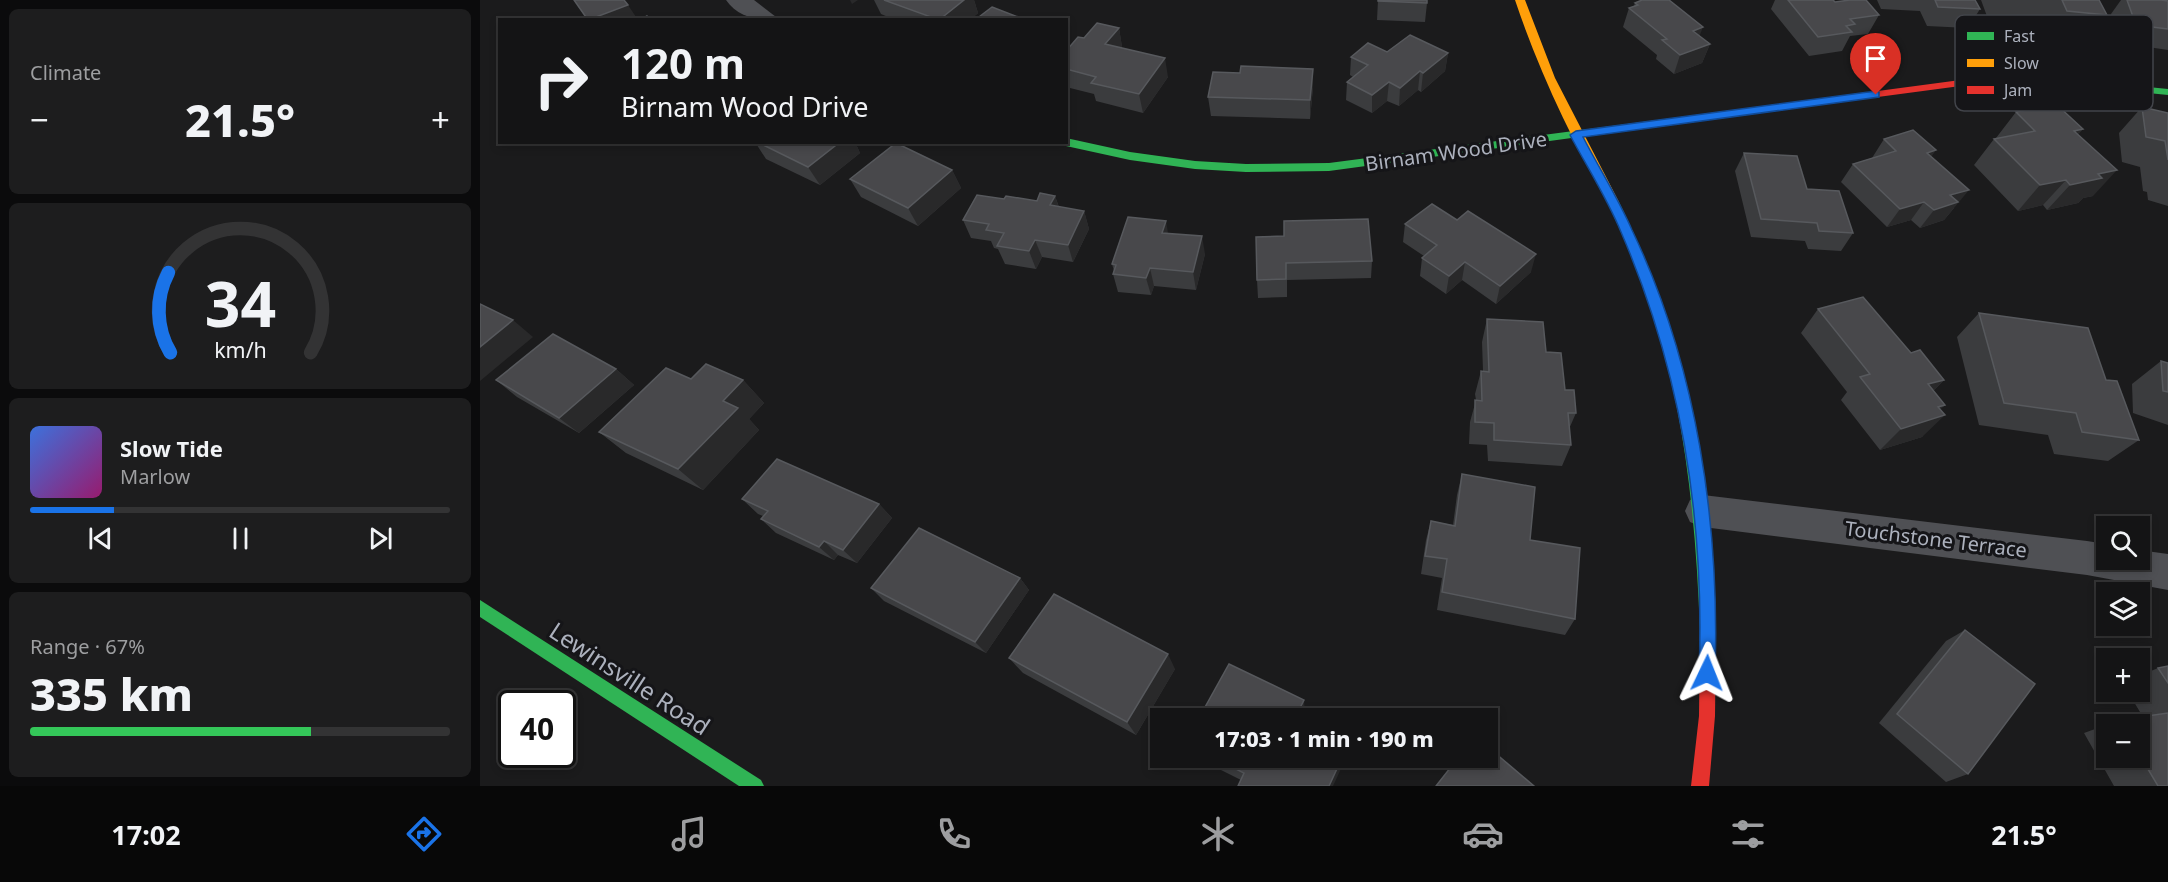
<!DOCTYPE html>
<meta charset="utf-8">
<style>
body{margin:0;font-family:"Noto Sans",sans-serif;background:#1d1d1e;color:#f1f3f6;height:100vh;display:flex;flex-direction:column;font-size:22px;white-space:nowrap}
*{box-sizing:border-box;margin:0}
p{font-size:20px;color:#9d9ea0}
.icon{flex:none;width:33px;height:33px;fill:none;stroke:currentColor;stroke-width:2;stroke-linecap:round;stroke-linejoin:round}
.map{position:relative;flex:1;overflow:hidden}
.sheet{display:flex;flex-direction:column;gap:9px;padding:9px;background:#0b0b0c;width:480px}
.sheet>*{flex:none}
.top-card{position:absolute;left:18px;top:18px;width:570px;height:126px;border-radius:0px;box-shadow:0 3px 9px #0003,0 0 0 2px #333334;background:#141415;color:#f1f3f6;overflow:hidden}
.buttons{position:absolute;left:1616px;top:516px;display:grid;gap:12px}
.buttons a{display:grid;place-items:center;width:54px;height:54px;border-radius:0px;background:#141415;box-shadow:0 3px 9px #0003,0 0 0 2px #333334;font-size:30px}
.speed{position:absolute;left:18px;top:690px;display:flex;gap:12px;font-size:30px;font-weight:700;text-align:center}
.speed>*{display:grid;place-content:center;width:78px;height:78px;border-radius:50%;background:#141415;box-shadow:0 3px 9px #0003,0 0 0 2px #333334;line-height:1}
.speed .limit{border:3px solid #111;border-radius:9px;background:#fff;color:#111}
.pin{position:absolute;display:grid;place-items:center;width:51px;height:51px;color:#fff;margin:-62px -26px;border-radius:50% 50% 50% 0;rotate:-45deg;box-shadow:0 0 6px #0007}
.pin .icon{rotate:45deg}
.me{position:absolute;width:66px;margin:-33px;rotate:2deg;stroke-linejoin:round;filter:drop-shadow(0 0 4px #0008)}
.turn{display:flex;align-items:center;gap:21px;height:126px;padding:0 24px;font-size:27px}
.turn .icon{width:78px;height:78px;stroke-width:2.5}
.turn b{display:block;font-size:42px;line-height:51px}
.big{font-size:45px;font-weight:800;line-height:1.1}
.sheet .tile{flex:1;display:flex;flex-direction:column;justify-content:center;gap:9px;min-width:0;padding:0 21px;border-radius:9px;background:#1d1d1e}
.sheet .dial{align-items:center;gap:0}
.dial svg{height:156px;overflow:visible;fill:none;stroke:#333334;stroke-width:7;stroke-linecap:round;text-anchor:middle}
.dial text{fill:#f1f3f6;stroke:none}
.song{display:flex;align-items:center;gap:18px}
.cover{width:72px;height:72px;border-radius:9px;background:linear-gradient(135deg,hsl(220 70% 55%),hsl(320 70% 35%))}
.played{height:6px;border-radius:3px;background:linear-gradient(90deg,#1a73e8 20%,#333334 20%)}
.keys{display:flex;justify-content:space-around;direction:ltr}
.heat{display:flex;justify-content:space-between;align-items:center;font-size:33px;direction:ltr}
.charge{height:9px;border-radius:4px;background:linear-gradient(90deg,#34c759 67%,#333334 0)}
.trip{position:absolute;left:670px;top:708px;width:348px;height:60px;border-radius:0px;background:#141415;box-shadow:0 3px 9px #0003,0 0 0 2px #333334;font-weight:800;line-height:60px;text-align:center}
.menu{display:flex;height:96px;justify-content:space-around;align-items:center;background:#080808;color:#9d9ea0}
.menu .icon{width:42px;height:42px}
.menu .active{color:#1a73e8}
.menu b{font-size:27px;color:#f1f3f6}
main{display:flex;flex:1;min-height:0}
.map>svg:first-child{display:block}
</style>
<main>
<section class="sheet">
<div class="tile"><p>Climate</p>
<div class="heat"><a>−</a><b class="big">21.5°</b><a>+</a></div>
</div>
<div class="tile dial"><svg viewBox="0 0 100 80">
<path d="M14 69A42 42 0 1 1 86 69"/>
<path d="M14 69A42 42 0 0 1 13 28" stroke="#1a73e8"/>
<text x="50" y="56" font-size="32" font-weight="700">34</text>
<text x="50" y="72" font-size="11">km/h</text>
</svg></div>
<div class="tile">
<div class="song"><i class="cover"></i><div><b>Slow Tide</b><p>Marlow</p></div></div>
<div class="played"></div>
<div class="keys"><svg class="icon" aria-label="previous" viewBox="0 0 24 24"><path d="M18 5L8 12l10 7zM5 5v14"/></svg><svg class="icon" aria-label="pause" viewBox="0 0 24 24"><path d="M8 5v14M16 5v14"/></svg><svg class="icon" aria-label="next" viewBox="0 0 24 24"><path d="M6 5l10 7-10 7zM19 5v14"/></svg></div>
</div>
<div class="tile"><p>Range · 67%</p><b class="big">335 km</b><div class="charge"></div></div>
</section>
<div class="map">
<svg width="1688" height="786" viewBox="0 0 1688 786">
<rect width="100%" height="100%" fill="#1b1b1c"/>
<g fill="none" stroke-linecap="round" stroke-linejoin="round">
<!-- street -->
<g fill="#4f5054" fill-rule="evenodd">
<path d="M246,0H274L300,20C279,20 259,19 246,0Z"/>
<path d="M1223,495L1607,541L1626,544V560H1659V550L1688,554V590L1607,575L1223,527L1210,522L1205,511L1210,500Z"/>
</g>
<!-- fast -->
<g fill="#30b455" fill-rule="evenodd">
<path d="M1529,79H1588L1688,89V95L1588,85L1525,84V80Z"/>
<path d="M1300,104L1304,105V109L849,171L766,172L715,169L650,160L586,146L581,142H586V138L650,152L715,161L766,164L849,163Z"/>
<path d="M1133,198L1139,202C1155,235 1170,268 1182,303C1218,409 1230,521 1236,632L1234,637L1228,640L1222,637L1220,632C1216,521 1205,409 1170,303C1158,268 1143,235 1127,202Z"/>
<path d="M0,600L281,780L284,786H259L0,617Z"/>
</g>
<!-- slow -->
<path fill="#ff9f0a" fill-rule="evenodd" d="M1035,0H1045L1075,78L1139,202L1137,205H1129C1092,140 1059,72 1035,0Z"/>
<!-- jam -->
<g fill="#e5322d" fill-rule="evenodd">
<path d="M1488,79H1529L1534,82L1529,85H1488L1300,110L1295,107L1300,104Z"/>
<path d="M1228,624L1234,627L1236,632L1235,716L1229,786H1211L1219,716L1220,632L1222,627Z"/>
</g>
</g>
<!-- wall -->
<g fill="#3b3c3e">
<path d="M394,0H494L498,13L490,20H415L401,14Z"/>
<path d="M898,0L947,3L945,22L897,20Z"/>
<path d="M1295,0H1353L1355,2L1399,15L1388,34L1370,36L1362,51L1329,56L1291,9Z"/>
<path d="M1397,0H1495L1500,9L1488,28L1447,26L1440,11L1401,9Z"/>
<path d="M1501,0H1619L1627,15L1606,41L1567,37L1559,20L1539,17L1537,21L1508,19Z"/>
<path d="M1641,0H1688V50L1641,43L1631,14Z"/>
<path d="M1155,3L1219,36L1230,44L1222,63L1194,74L1176,59L1177,55L1143,27L1149,8L1154,6Z"/>
<path d="M639,28L642,47L641,48L688,77L663,113L616,101L614,94L586,87V51L604,38Z"/>
<path d="M907,52L968,53L965,71L941,92L938,90L919,106L907,101L892,113L866,100L867,82L873,77L870,75L871,57Z"/>
<path d="M833,69V87L830,119L731,116L728,97L760,73Z"/>
<path d="M1662,107L1688,113V206L1668,200L1667,192L1663,191L1660,167L1642,162L1639,133Z"/>
<path d="M1536,112L1603,129L1598,134L1613,196L1603,198L1598,203L1567,210L1563,205L1538,211L1494,165L1514,139H1517L1516,138Z"/>
<path d="M1404,139L1451,156L1474,208L1464,220L1440,228L1431,220L1407,227L1361,182L1373,164L1392,158Z"/>
<path d="M275,142H375L380,153L340,185L286,159Z"/>
<path d="M1264,153L1327,189L1373,233L1361,251L1328,249L1325,241L1271,237L1255,171Z"/>
<path d="M472,170L481,188L438,226L381,197L370,179Z"/>
<path d="M575,196L579,207L604,211L609,229L593,262L562,257L556,269L525,264L518,249L514,248L511,241L491,238L483,220L524,199L557,201Z"/>
<path d="M925,224L1051,272L1016,304L982,280L966,294L940,276L942,258L944,256L923,242Z"/>
<path d="M688,233L725,254L716,290L674,286L671,295L638,292L633,274L634,271L632,264Z"/>
<path d="M776,237L892,261L891,278L807,280V297L778,298L777,280Z"/>
<path d="M1338,309L1431,353L1464,380L1453,391L1465,405L1460,409L1442,437L1400,450L1361,400L1367,392L1321,333Z"/>
<path d="M1499,313L1626,380L1659,440L1628,461L1574,454L1568,435L1499,425L1477,337Z"/>
<path d="M1007,319L1066,352L1085,390L1096,413L1089,429L1091,445L1082,466L1008,461L1007,445L989,444L990,422L996,400L995,394L1001,371H1003L1002,342Z"/>
<path d="M1681,361L1688,363V425L1653,413L1652,384Z"/>
<path d="M136,369L154,385L99,433L37,397L16,380Z"/>
<path d="M211,379L263,380L284,403L269,419L279,430L223,490L146,453L119,432Z"/>
<path d="M982,474L1050,540L1095,619L1085,635L957,610L962,578L941,574L946,540L951,521L973,525L977,495Z"/>
<path d="M262,499L399,504L412,518L377,563L358,555L354,560L296,533L281,519L283,516L278,514Z"/>
<path d="M540,578L549,590L506,653L404,601L391,588Z"/>
<path d="M1485,630L1488,774L1466,782L1399,723L1466,641Z"/>
<path d="M529,658L695,669L656,735L543,673Z"/>
<path d="M1688,666V786H1634L1604,733L1626,725V758H1659V724H1627L1639,720L1663,717L1648,692H1659V676L1678,668Z"/>
<path d="M717,758H866L761,780Z"/>
</g>
<!-- shaded-wall -->
<g fill="#29292a">
<path d="M370,0H378L372,4Z"/>
<path d="M484,0H494L498,13L490,20H459Z"/>
<path d="M148,5L158,20H109Z"/>
<path d="M1223,27L1216,45L1213,31Z"/>
<path d="M639,28L642,47L630,63L625,44Z"/>
<path d="M1230,44L1222,63L1194,74L1200,55Z"/>
<path d="M968,53L965,71L941,92L943,73Z"/>
<path d="M685,58L688,77L663,113L659,94Z"/>
<path d="M833,69V87L830,119V100Z"/>
<path d="M940,71L938,90L919,106L920,88Z"/>
<path d="M909,82L907,101L892,113V95Z"/>
<path d="M1603,129L1581,155L1594,131Z"/>
<path d="M360,142H375L380,153L340,185L328,167Z"/>
<path d="M1456,150L1443,169L1447,153Z"/>
<path d="M472,170L481,188L438,226L428,208Z"/>
<path d="M1637,170L1613,196L1603,198L1598,203L1567,210L1590,185L1618,174Z"/>
<path d="M1586,180L1563,205L1538,211L1560,185Z"/>
<path d="M1489,190L1464,220L1440,228L1454,210L1470,195Z"/>
<path d="M575,196L581,214L570,205Z"/>
<path d="M1444,202L1431,220L1407,227L1420,209Z"/>
<path d="M604,211L609,229L593,262L588,245Z"/>
<path d="M686,221L689,239L682,233Z"/>
<path d="M722,236L725,254L716,290L713,272Z"/>
<path d="M555,240L562,257L556,269L549,251Z"/>
<path d="M1056,254L1051,272L1016,304L1020,286Z"/>
<path d="M985,262L982,280L966,294L969,276Z"/>
<path d="M670,268L674,286L671,295L666,278Z"/>
<path d="M33,320L53,337L0,381V347Z"/>
<path d="M136,369L154,385L99,433L79,418Z"/>
<path d="M263,380L284,403L269,419L279,430L223,490L198,469L243,401Z"/>
<path d="M1464,380L1442,402L1448,384Z"/>
<path d="M1465,405L1449,420L1465,415L1442,437L1400,450L1421,429L1458,407Z"/>
<path d="M399,504L412,518L377,563L363,550Z"/>
<path d="M344,541L358,555L354,560L339,547Z"/>
<path d="M540,578L549,590L506,653L495,642Z"/>
<path d="M688,654L695,669L656,735L647,722Z"/>
<path d="M824,700L825,714L822,718L817,714Z"/>
<path d="M862,758H866L853,786H849Z"/>
</g>
<!-- building -->
<g fill="#48484b" stroke="#57595d" stroke-width="1.5">
<path d="M94,0H144L148,5L108,20Z"/>
<path d="M404,0H484L459,20Z"/>
<path d="M898,0H947V3L898,1Z"/>
<path d="M1162,0H1189L1223,27L1213,31L1230,44L1200,55L1182,40L1187,39L1149,8L1158,5L1155,3Z"/>
<path d="M1308,0H1353L1355,2L1370,0H1386L1399,15L1370,19L1375,24L1366,26L1372,32L1338,37Z"/>
<path d="M1455,0H1495L1500,9L1458,7Z"/>
<path d="M1582,0H1619L1627,15L1587,11Z"/>
<path d="M1647,0H1681L1688,1V29L1656,25Z"/>
<path d="M512,7L546,20H495Z"/>
<path d="M167,16L172,20H160Z"/>
<path d="M617,23L639,28L625,44L685,58L659,94L611,83L616,77L586,69V51L598,37L604,38Z"/>
<path d="M930,35L968,53L943,73L940,71L920,88L909,82L892,95L867,82L888,65L871,57L888,43L907,52Z"/>
<path d="M761,66L833,69L830,100L728,97L733,72L760,73Z"/>
<path d="M1576,104L1603,129L1594,131L1637,170L1618,174L1622,178L1590,185L1586,180L1560,185L1514,139L1555,131L1536,112Z"/>
<path d="M1662,107L1688,113V160L1685,141L1666,137Z"/>
<path d="M1433,130L1456,150L1447,153L1489,190L1470,195L1478,202L1454,210L1444,202L1420,209L1373,164L1416,151L1404,139Z"/>
<path d="M277,142H360L328,167Z"/>
<path d="M416,143L472,170L428,208L370,179Z"/>
<path d="M1264,153L1317,156L1327,189L1359,191L1373,233L1339,231L1337,223L1281,219Z"/>
<path d="M560,193L575,196L570,205L604,211L588,245L555,240L549,251L517,246L524,233L506,230L509,224L483,220L497,195L524,199L526,196L557,201Z"/>
<path d="M952,204L977,220L988,211L1056,254L1020,286L985,262L969,276L942,258L957,245L925,224Z"/>
<path d="M648,217L686,221L682,233L722,236L713,272L670,268L666,278L633,274L636,265L632,264Z"/>
<path d="M888,219L892,261L806,263V279L777,280L776,237L804,236V221Z"/>
<path d="M1383,297L1431,353L1440,350L1464,380L1448,384L1465,405L1458,407L1465,415L1421,429L1380,377L1390,374L1338,309Z"/>
<path d="M0,304L33,320L0,347Z"/>
<path d="M1499,313L1608,328L1626,380L1637,381L1659,440L1602,432L1596,413L1524,403Z"/>
<path d="M1007,319L1063,322L1066,352L1081,353L1085,390H1094L1096,413H1088L1091,445L1014,440V423L995,422V400L1002,401L1001,371L1009,372Z"/>
<path d="M73,334L136,369L79,418L16,380Z"/>
<path d="M1681,361L1688,363V392L1683,391Z"/>
<path d="M226,364L263,380L243,401L258,408L198,469L119,432L186,368L211,379Z"/>
<path d="M297,459L399,504L363,550L344,541L339,547L281,519L288,511L262,499Z"/>
<path d="M982,474L1055,487L1050,540L1100,548L1095,619L962,592L967,559L945,556L951,521L975,526Z"/>
<path d="M439,528L540,578L495,642L391,588Z"/>
<path d="M574,594L688,654L647,722L529,658Z"/>
<path d="M1485,630L1555,684L1488,774L1417,714Z"/>
<path d="M749,664L824,700L817,714L826,718H719Z"/>
<path d="M1688,666V683L1678,668Z"/>
<path d="M1688,713V786H1678L1659,754V724H1641L1639,720Z"/>
<path d="M1008,747L1054,786H956L978,758H1008Z"/>
<path d="M734,758H862L849,786H758L764,773Z"/>
</g>
<!-- route -->
<path fill="#1a73e8" stroke="#114b97" stroke-width="1.5" d="M1396,91L1399,92V97L1103,137C1119,168 1138,198 1152,230C1217,366 1240,523 1235,673L1233,679L1227,681L1221,679L1219,673C1225,521 1201,371 1141,232C1127,198 1107,167 1090,135L1096,131Z"/>
<g text-anchor="middle" dominant-baseline="central" stroke-width="6" stroke-linejoin="round" paint-order="stroke">
<!-- street labels -->
<g font-size="20" fill="#acb1bd" stroke="#151518">
<text transform="translate(976 151) rotate(-8)">Birnam Wood Drive</text>
<text transform="translate(1456 539) rotate(7)">Touchstone Terrace</text>
</g>
<!-- near-street labels -->
<g font-size="24" fill="#acb1bd" stroke="#151518">
<text transform="translate(150 678) rotate(33)">Lewinsville Road</text>
</g>
</g>
<!-- legend -->
<rect x="1475" y="15" width="198" height="96" rx="9" fill="#151518" stroke="#42444a" stroke-width="1.5"/>
<rect x="1487" y="32" width="27" height="8" fill="#30b455"/>
<rect x="1487" y="59" width="27" height="8" fill="#ff9f0a"/>
<rect x="1487" y="86" width="27" height="8" fill="#e5322d"/>
<g font-size="16" fill="#acb1bd">
<text x="1524" y="42">Fast</text>
<text x="1524" y="69">Slow</text>
<text x="1524" y="96">Jam</text>
</g>
</svg>
<div class="buttons">
<a><svg class="icon" aria-label="search" viewBox="0 0 24 24"><circle cx="10" cy="10" r="6"/><path d="M15 15l6 6"/></svg></a>
<a><svg class="icon" aria-label="layers" viewBox="0 0 24 24"><path d="M12 4l9 5-9 5-9-5zM3 14l9 5 9-5"/></svg></a>
<a>+</a>
<a>−</a>
</div>
<div class="speed"><div class="limit">40</div></div>
<div class="pin" style="left:1396px;top:95px;background:#d93025"><svg class="icon" aria-label="arrive" viewBox="0 0 24 24"><path d="M6 21V4h12l-3 4 3 4H6"/></svg></div>
<svg class="me" style="left:1227px;top:673px" viewBox="-20 -20 40 40"><path d="M0-17L14 15 0 8-14 15z" fill="#1a73e8" stroke="#fff" stroke-width="4"/></svg>
<div class="trip">17:03 · 1 min · 190 m</div>
<div class="top-card">
<div class="turn"><svg class="icon" aria-label="right" viewBox="0 0 24 24"><path d="M7 20v-9h11M14 6l5 5-5 5"/></svg><div><b>120 m</b>Birnam Wood Drive</div></div>
</div>
</div>
</main>
<nav class="menu">
<b>17:02</b>
<svg class="icon active" aria-label="directions" viewBox="0 0 24 24"><path d="M12 3l9 9-9 9-9-9zM9 14v-3h6M13 9l2 2-2 2"/></svg>
<svg class="icon" aria-label="music" viewBox="0 0 24 24"><path d="M9 18V5l10-2v13"/><circle cx="6" cy="18" r="3"/><circle cx="16" cy="16" r="3"/></svg>
<svg class="icon" aria-label="phone" viewBox="0 0 24 24"><path d="M5 4h4l2 5-3 2q2 4 5 5l2-3 5 2v4C11 20 4 13 5 4z"/></svg>
<svg class="icon" aria-label="climate" viewBox="0 0 24 24"><path d="M12 3v18M4 7l16 10M4 17L20 7"/></svg>
<svg class="icon" aria-label="car" viewBox="0 0 24 24"><path d="M5 17H2v-5l4-1 3-4h7l3 4 3 1v5h-3M9 17h6M6 11h13"/><circle cx="7" cy="17" r="2"/><circle cx="17" cy="17" r="2"/></svg>
<svg class="icon" aria-label="filters" viewBox="0 0 24 24"><path d="M4 7h16M4 17h16"/><circle cx="9" cy="7" r="2"/><circle cx="15" cy="17" r="2"/></svg>
<b>21.5°</b>
</nav>
